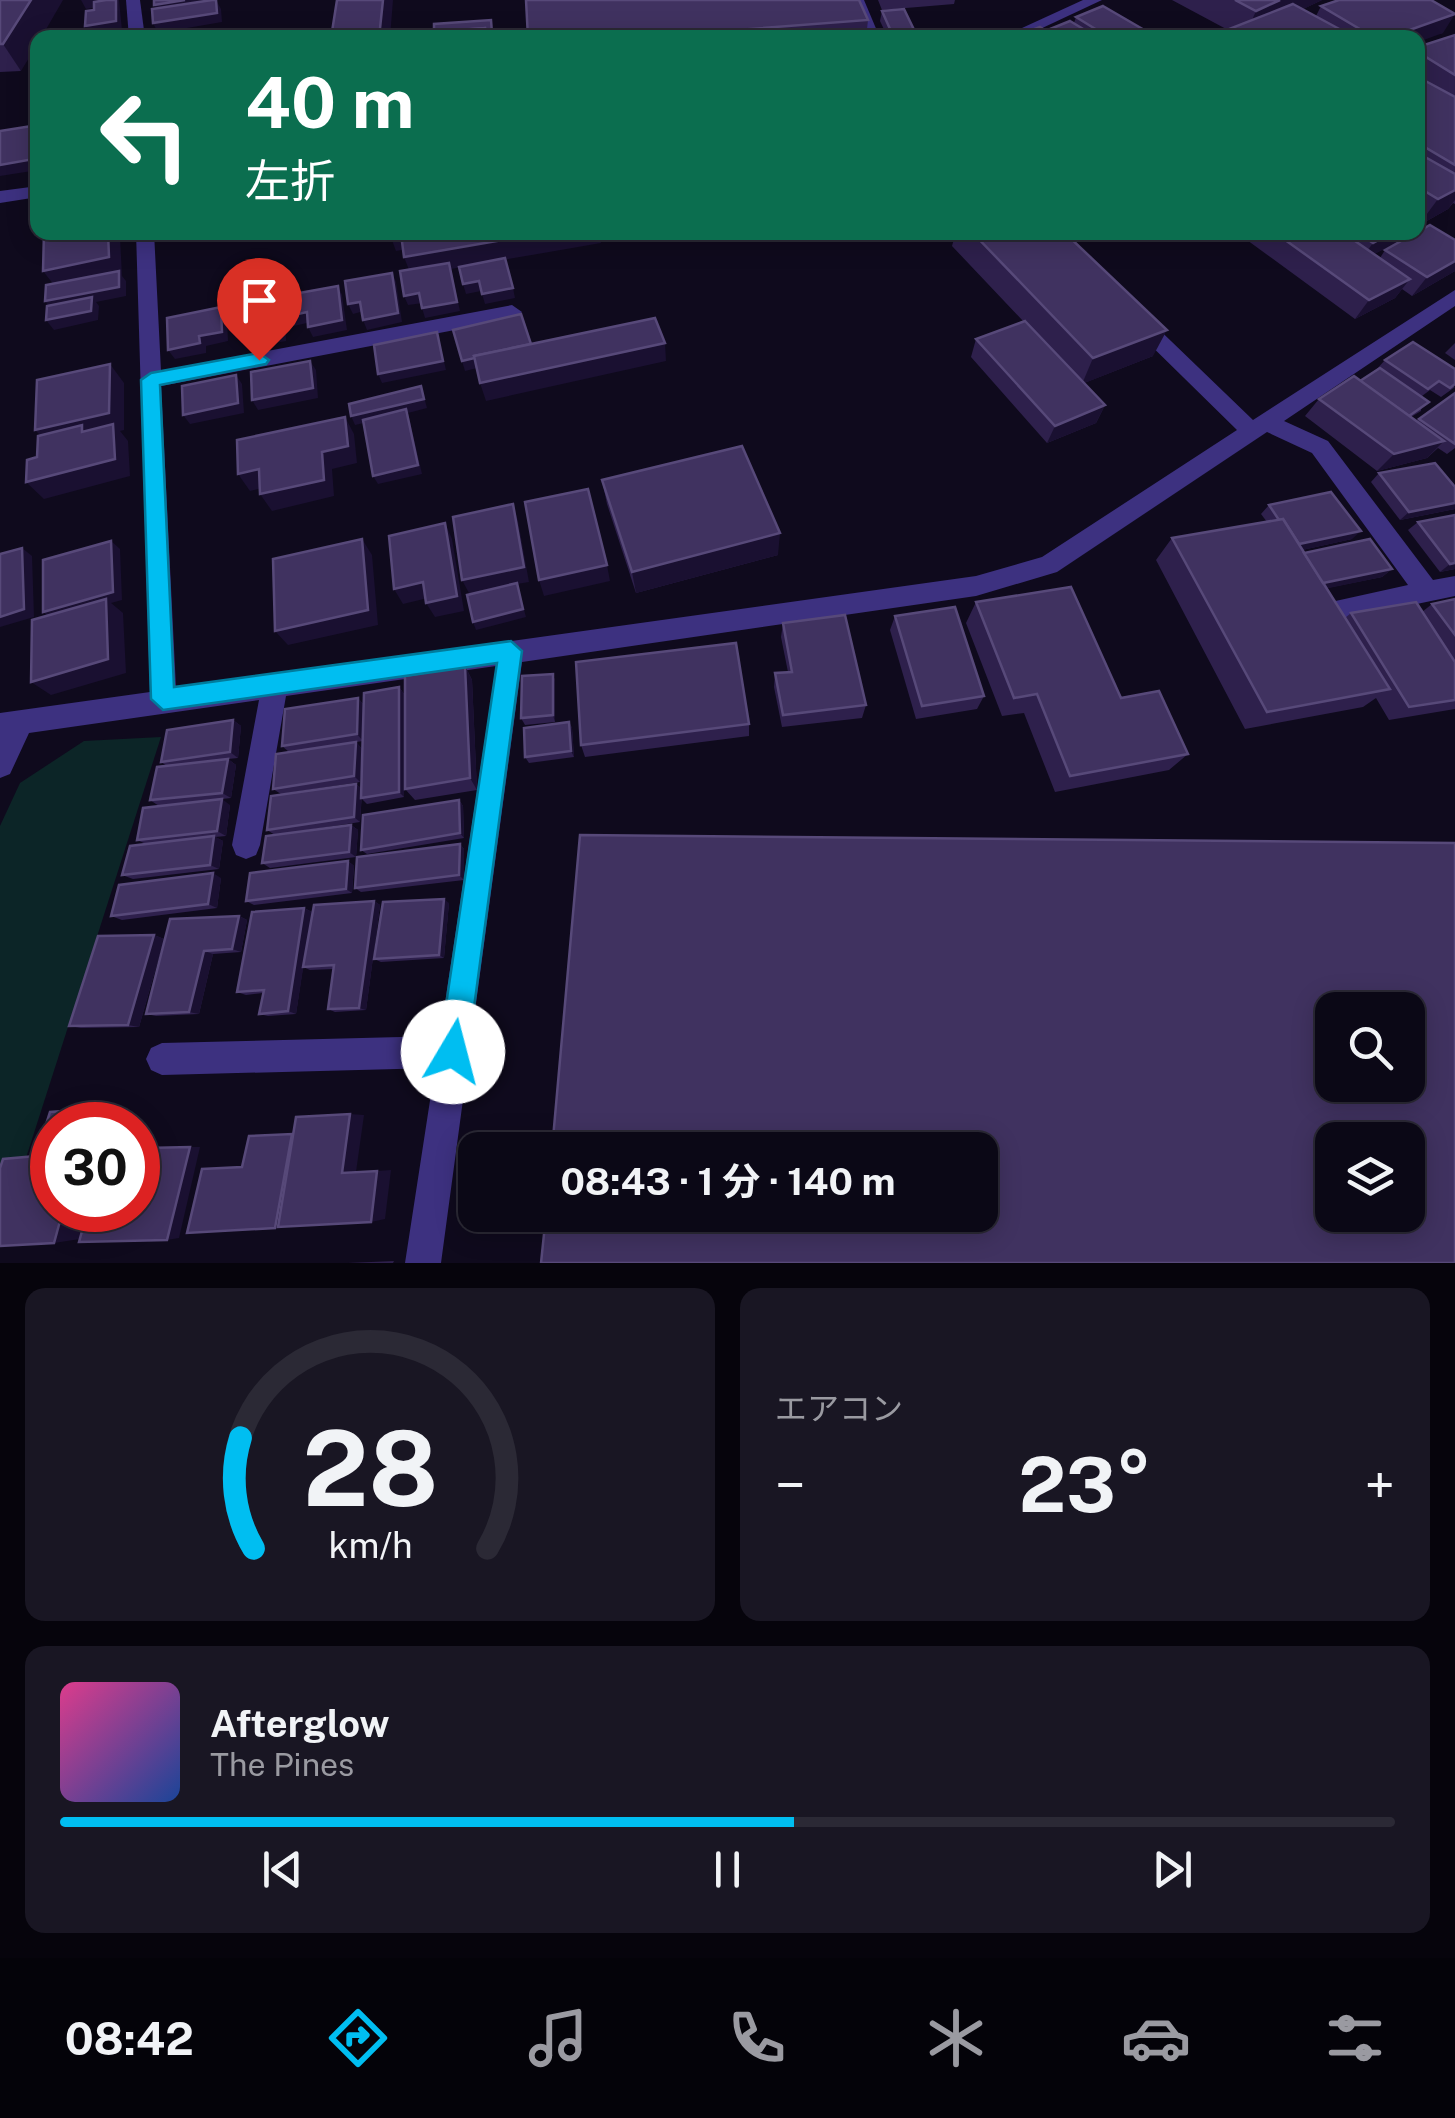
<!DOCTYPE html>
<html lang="ja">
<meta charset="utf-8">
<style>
body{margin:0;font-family:"Public Sans","Noto Sans JP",sans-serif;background:#191623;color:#f1f3f6;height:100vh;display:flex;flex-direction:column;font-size:38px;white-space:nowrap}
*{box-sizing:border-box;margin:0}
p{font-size:32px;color:#9a9aa1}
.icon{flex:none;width:55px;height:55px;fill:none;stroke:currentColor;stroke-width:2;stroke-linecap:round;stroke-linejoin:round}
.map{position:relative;height:1263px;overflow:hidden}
.sheet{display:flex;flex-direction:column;gap:25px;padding:25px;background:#06040c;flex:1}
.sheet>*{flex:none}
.banner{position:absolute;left:30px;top:30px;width:1395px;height:210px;border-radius:20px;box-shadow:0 5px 25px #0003,0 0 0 2px #2b2935;background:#0b6e4f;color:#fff;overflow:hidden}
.fabs{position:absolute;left:1315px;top:992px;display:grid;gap:20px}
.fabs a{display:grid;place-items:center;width:110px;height:110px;border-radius:20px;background:#0b0816;box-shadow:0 5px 25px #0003,0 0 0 2px #2b2935;font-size:50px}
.speed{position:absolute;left:30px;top:1102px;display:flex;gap:20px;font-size:50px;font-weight:700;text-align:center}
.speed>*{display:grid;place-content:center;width:130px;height:130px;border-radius:50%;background:#0b0816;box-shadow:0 5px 25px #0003,0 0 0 2px #2b2935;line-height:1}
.speed .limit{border:15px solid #d22;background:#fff;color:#111}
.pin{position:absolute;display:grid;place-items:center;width:85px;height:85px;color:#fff;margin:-102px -42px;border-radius:50% 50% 50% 0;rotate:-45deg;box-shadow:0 0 10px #0007}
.pin .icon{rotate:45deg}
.me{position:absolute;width:110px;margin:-55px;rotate:8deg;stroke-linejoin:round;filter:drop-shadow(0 0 8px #0008)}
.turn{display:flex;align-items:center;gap:35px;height:210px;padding:0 50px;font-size:45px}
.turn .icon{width:130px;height:130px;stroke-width:2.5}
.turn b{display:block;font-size:70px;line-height:85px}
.big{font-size:75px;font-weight:700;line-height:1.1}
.sheet .card{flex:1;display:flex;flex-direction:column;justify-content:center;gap:15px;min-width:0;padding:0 35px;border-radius:20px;background:#191623}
.sheet .dial{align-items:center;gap:0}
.dial svg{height:260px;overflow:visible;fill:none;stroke:#2b2935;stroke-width:7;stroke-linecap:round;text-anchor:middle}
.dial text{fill:#f1f3f6;stroke:none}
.song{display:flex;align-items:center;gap:30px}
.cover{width:120px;height:120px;border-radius:15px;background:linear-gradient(135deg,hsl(330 70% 55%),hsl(220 70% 35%))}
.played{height:10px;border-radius:5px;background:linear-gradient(90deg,#00bef1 55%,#2b2935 55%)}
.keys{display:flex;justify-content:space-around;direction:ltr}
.heat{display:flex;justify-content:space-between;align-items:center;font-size:55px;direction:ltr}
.sheet .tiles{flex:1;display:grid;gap:25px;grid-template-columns:1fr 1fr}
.card:last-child{grid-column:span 2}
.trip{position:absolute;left:458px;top:1132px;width:540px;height:100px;border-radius:20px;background:#0b0816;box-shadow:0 5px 25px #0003,0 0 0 2px #2b2935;font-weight:700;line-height:100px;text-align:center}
.menu{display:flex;height:160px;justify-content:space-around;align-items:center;background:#040309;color:#9a9aa1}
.menu .icon{width:70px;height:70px}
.menu .selected{color:#00bef1}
.menu b{font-size:45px;color:#f1f3f6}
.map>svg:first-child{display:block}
</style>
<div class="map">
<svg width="1455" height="1263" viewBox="0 0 1455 1263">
<rect width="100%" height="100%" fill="#0f0a1d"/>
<!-- green -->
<path fill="#0c2527" d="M161,737L0,1239V826L20,783L84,741Z"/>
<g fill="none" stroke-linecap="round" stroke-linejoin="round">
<!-- minor -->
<g fill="#3d3180" fill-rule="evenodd">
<path d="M126,0H140L145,38H129Z"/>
<path d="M850,0H864L880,38H865Z"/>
<path d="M1083,0H1102L1021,38H1000Z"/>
<path d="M38,186V197L0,203V191Z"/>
<path d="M136,232H154L161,371L512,305L522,312L512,319L161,386L176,688L976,576L1042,557L1237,430L1130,325V315H1144L1253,420L1455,290V306L1284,421L1328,441L1433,580L1455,576V596L1340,620L1331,616L1328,609L1331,602L1408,585L1312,453L1267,432L1057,572L976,596L522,662L441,1263H405L435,1068L162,1075L151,1070L146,1059L151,1048L162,1043L440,1036L496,666L286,696L260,845L256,855L246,859L236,855L232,845L259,700L29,733L10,774L0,778V713L150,692Z"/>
</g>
</g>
<!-- wall -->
<g fill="#2e204c">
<path d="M0,0L21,71L0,72Z"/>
<path d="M878,0H955L954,4L882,10Z"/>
<path d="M1172,0H1322L1303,9L1316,16L1321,6L1443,33L1418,38H1222L1224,31L1228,30Z"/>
<path d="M882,11L918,38H888L880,21Z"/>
<path d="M1076,17L1158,38H1012L1074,23Z"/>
<path d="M868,20L866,38H528Z"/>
<path d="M1455,35V204L1453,203L1448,209L1418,226V47Z"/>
<path d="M956,232H1064L1153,356L1084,383L1105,405L1096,423L1047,443L971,357L976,339L1023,321L952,246Z"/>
<path d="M1236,232H1409L1405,238L1374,254L1380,258L1385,250L1455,240V271L1412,296L1402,289L1395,298L1355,319Z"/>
<path d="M1455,343V360L1445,353Z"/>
<path d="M1385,360L1455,387L1441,397L1430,390L1422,396L1421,411L1411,417L1417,421L1455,393V448L1447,454L1438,448L1427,458L1377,471L1305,416L1319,399L1360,381L1377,369Z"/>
<path d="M1379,473L1455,487V509L1400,520L1371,482Z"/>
<path d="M602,480L778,555L636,593L607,504Z"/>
<path d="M1269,505L1352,539L1302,550L1304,553L1392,569L1382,577L1327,588L1345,618L1351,613L1422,612L1432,604L1455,599V709L1389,720L1376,698L1363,707L1245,729L1156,560L1172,538L1267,522L1261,514Z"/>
<path d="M1455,515V569L1440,572L1408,530L1418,522Z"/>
<path d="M976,602L1188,754L1169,770L1055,792L1024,713L1002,716L966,623Z"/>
<path d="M895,616L984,696L977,709L916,719L890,630Z"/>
<path d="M783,623L866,705L862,718L782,727L774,687L775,673L788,672L781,637Z"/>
<path d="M465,666L472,680L477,790L415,800L405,789Z"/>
<path d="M553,674L555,681V722L525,725L521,718Z"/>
<path d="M399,687L404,694V797L367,804L361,798L362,793L360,822L275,835L267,830L356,784L362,789Z"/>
<path d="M358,698L363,704V741L289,752L282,746Z"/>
<path d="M233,720L241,726L238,758L228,759L236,765L231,798L159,806L150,800L167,766L161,762Z"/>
<path d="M569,722L572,728L574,757L529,763L525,757Z"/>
<path d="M749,724V736L585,757L581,745Z"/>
<path d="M356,742L362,749L360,782L281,794L273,789Z"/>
<path d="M459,800L463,806L464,838L367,854L361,850Z"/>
<path d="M230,805L226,836L215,837L223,841L219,869L133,879L122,875L146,844L137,840Z"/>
<path d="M351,825L358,830L356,857L270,868L262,863Z"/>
<path d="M460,844L464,849V880L361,892L355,888Z"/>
<path d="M348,861L354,866L352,893L254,905L246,901Z"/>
<path d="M221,878L217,908L122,920L111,916Z"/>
<path d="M374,901L380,905L366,1010L335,1012L328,1009L334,969L310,970L303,967L296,1014L268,1016L259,1014L263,993L246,995L237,992L304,908L312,912L305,953Z"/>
<path d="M449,903L444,958L381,962L374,959Z"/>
<path d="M239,916L247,920L241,952L213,954L199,1014L156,1016L146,1014Z"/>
<path d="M154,935L164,939L139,1027L81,1028L69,1026Z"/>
<path d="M394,1261L393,1263H348Z"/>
</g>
<!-- shaded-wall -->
<g fill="#1a1031">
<path d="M31,0H63L41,38H38V43L21,71L3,44Z"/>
<path d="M81,0H119L122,30L91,36L85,26L116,4L86,9Z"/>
<path d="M185,0H215L159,15L154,5Z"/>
<path d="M216,0L221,9L222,22L158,33L153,23Z"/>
<path d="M383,0H393L390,38H379Z"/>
<path d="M1280,0H1322L1244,38L1256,11Z"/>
<path d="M1455,14L1443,33L1418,42V38H1387Z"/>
<path d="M38,132V170L0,176V165Z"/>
<path d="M1455,190V200L1448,209L1418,226L1438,199Z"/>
<path d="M108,232H118L120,237L122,276L126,281V296L96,302L99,306L98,320L54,330L46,320L52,311L45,301L58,290L43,271Z"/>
<path d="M389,232H507L396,251Z"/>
<path d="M549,232H599L601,243L451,269L460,311L425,318L422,308L457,302L411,275L404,257Z"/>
<path d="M1393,232H1409L1405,238L1359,262L1373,243Z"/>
<path d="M1455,261V271L1412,296L1427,277Z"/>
<path d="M392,273L396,282L402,322L367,330L363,320Z"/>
<path d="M1410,279L1395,298L1355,319L1369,300Z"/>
<path d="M479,281L481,291L466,294L463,284Z"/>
<path d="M338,286L342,295L347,330L313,337L308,327Z"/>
<path d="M513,288L515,298L485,304L482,294Z"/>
<path d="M419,293L423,303L408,305L404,296Z"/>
<path d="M280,297L285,306L286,341L252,347L246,338Z"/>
<path d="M360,302L364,311L353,314L348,304Z"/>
<path d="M221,307L227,317L228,341L206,346V353L175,359L168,350L199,336Z"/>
<path d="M307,312L311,322L294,326L289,316Z"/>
<path d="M245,326L251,336L236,338L231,329Z"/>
<path d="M1167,330L1153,356L1082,384L1093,358Z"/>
<path d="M437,332L446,370L382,383L378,374Z"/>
<path d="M665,343L666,361L486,401L480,383Z"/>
<path d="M532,345L534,354L465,371L462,361Z"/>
<path d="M310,361L316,370L318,398L258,410L252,400Z"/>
<path d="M110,364L124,383V430L120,431L128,441L130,476L44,499L26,482L52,447L35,430Z"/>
<path d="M236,375L242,384L244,413L190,424L183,415Z"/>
<path d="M421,386L427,408L408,413L422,474L378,484L373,476L407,413L355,425L351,416Z"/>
<path d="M1105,405L1096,423L1047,443L1055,426Z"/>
<path d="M345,417L354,434L357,463L332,469L334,496L272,511L260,494L322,452Z"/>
<path d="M1444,441L1427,458L1377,471L1394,454Z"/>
<path d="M259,469L271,486L250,491L238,474Z"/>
<path d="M1455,503V509L1400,520L1409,512Z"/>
<path d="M513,504L518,521L529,582L517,584L526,617L476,630L473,622L470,595L462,580Z"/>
<path d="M445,523L452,539L464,611L435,617L426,603Z"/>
<path d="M1361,531L1352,539L1289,553L1297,544Z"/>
<path d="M780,533L778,555L636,593L632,572Z"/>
<path d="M362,539L372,555L378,625L288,645L275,631Z"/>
<path d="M111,541L120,549L122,600L111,603L123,613L126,673L51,695L31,682L53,620L43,612Z"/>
<path d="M22,548L32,556L34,617L0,627V617Z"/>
<path d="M1455,563V569L1440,572L1450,564Z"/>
<path d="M607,565L610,581L544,596L539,580Z"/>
<path d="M1392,569L1382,577L1310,592L1319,584Z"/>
<path d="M423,582L432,597L403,604L394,589Z"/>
<path d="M465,666L472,680L477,790L470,778Z"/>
<path d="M553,674L555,681V722L553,715Z"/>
<path d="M399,687L404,694V797L399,792Z"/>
<path d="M358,698L363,704V741L357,734Z"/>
<path d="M233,720L241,726L238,758L230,752Z"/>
<path d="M569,722L572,728L574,757L571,751Z"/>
<path d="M356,742L362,749L360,782L354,776Z"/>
<path d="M228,759L236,765L231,798L222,793Z"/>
<path d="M356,784L362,789L360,822L354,817Z"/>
<path d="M222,799L230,805L226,836L217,831Z"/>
<path d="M459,800L463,806L464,838L460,833Z"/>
<path d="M351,825L358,830L356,857L349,852Z"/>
<path d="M214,836L223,841L219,869L210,865Z"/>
<path d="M460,844L464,849V880L459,875Z"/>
<path d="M348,861L354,866L352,893L346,889Z"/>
<path d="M213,873L221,878L217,908L208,904Z"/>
<path d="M444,899L449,903L444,958L439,955Z"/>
<path d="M374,901L380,905L366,1010L359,1008Z"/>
<path d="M304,908L312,912L296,1014L288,1011Z"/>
<path d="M239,916L247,920L241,952L232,949Z"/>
<path d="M154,935L164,939L139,1027L128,1025Z"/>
<path d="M204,951L213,954L199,1014L189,1012Z"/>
<path d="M91,1109L114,1110L110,1125H87Z"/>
<path d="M350,1114L364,1115L356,1172L342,1173Z"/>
<path d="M292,1134L300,1135L284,1227L275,1228Z"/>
<path d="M190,1147H200L179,1238L167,1240Z"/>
<path d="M391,1170L385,1219L371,1222L377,1171Z"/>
<path d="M63,1210H88L80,1239L54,1243Z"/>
</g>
<!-- building -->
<g fill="#403260" stroke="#574979" stroke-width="2.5" fill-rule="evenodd">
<path d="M0,0H31L3,44H0Z"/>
<path d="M106,0H116V21L85,26L86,11L94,10V2Z"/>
<path d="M154,0H185L154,5Z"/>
<path d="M212,0H216L217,13L153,23L152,9Z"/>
<path d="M337,0H383L379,38H331Z"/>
<path d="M526,0H859L868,20L633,38H528Z"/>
<path d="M1235,0H1280L1256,11Z"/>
<path d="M1339,0H1431L1455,14L1387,38H1375L1321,6Z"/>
<path d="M1293,4L1356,38H1235L1224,31Z"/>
<path d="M1103,6L1158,38H1110L1076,17Z"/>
<path d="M904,9L918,38H894L882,11Z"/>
<path d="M491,20L492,33L486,34L485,28L434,32V24Z"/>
<path d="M1070,21L1098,38H1056L1045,31Z"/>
<path d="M1040,27L1056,38H1012Z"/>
<path d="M485,28V38H413L414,33Z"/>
<path d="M1193,32L1203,38H1188L1185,36Z"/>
<path d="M119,33L120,38H92Z"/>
<path d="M1455,35V75L1418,52V47Z"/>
<path d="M1418,77L1455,97V165L1418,143Z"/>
<path d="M38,125L34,159L0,165V131Z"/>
<path d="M1418,153L1455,174V190L1438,199L1418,187Z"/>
<path d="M1430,225L1455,240V261L1427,277L1385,250Z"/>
<path d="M44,232H108L109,257L43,271Z"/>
<path d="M412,232H549L404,257L401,234Z"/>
<path d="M972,232H1064L1167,330L1093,358Z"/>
<path d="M1274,232H1342L1410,279L1369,300Z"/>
<path d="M1357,232H1393L1373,243Z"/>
<path d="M505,258L513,288L482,294L479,281L463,284L459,267Z"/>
<path d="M449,263L457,302L422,308L419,293L404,296L400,271Z"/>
<path d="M119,271V287L45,301L46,285Z"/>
<path d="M392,273L398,313L363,320L360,302L348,304L345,281Z"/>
<path d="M338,286L342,320L308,327L307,312L289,316L288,295Z"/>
<path d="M92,297L91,311L46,320L47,306Z"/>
<path d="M280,297L281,332L246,338L245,326L231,329V306Z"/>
<path d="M221,307L222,332L199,336L200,343L168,350L167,318Z"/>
<path d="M521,314L531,344L474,356L475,358L462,361L453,330Z"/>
<path d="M655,318L665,343L480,383L474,356Z"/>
<path d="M1025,321L1105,405L1055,426L976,339Z"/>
<path d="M437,332L443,361L378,374L374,345Z"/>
<path d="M1413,342L1455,369V384L1450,388L1439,381L1428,389L1385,360Z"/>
<path d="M310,361L313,388L252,400L251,372Z"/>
<path d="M110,364L109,413L35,430L37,380Z"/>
<path d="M1380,368L1429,402L1409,416L1360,381Z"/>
<path d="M236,375L238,403L183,415L182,386Z"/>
<path d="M1354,376L1444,441L1394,454L1319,399Z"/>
<path d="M421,386L424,399L351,416L349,404Z"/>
<path d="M1455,393V444L1419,419Z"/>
<path d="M406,409L418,465L373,476L363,420Z"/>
<path d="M345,417L348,446L322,452L324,480L260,494L259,469L238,474L237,440Z"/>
<path d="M113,424L115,459L26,482L27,460L37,457L38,436L82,425V432Z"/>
<path d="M742,446L780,533L632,572L602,480Z"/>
<path d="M1435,463L1455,487V503L1409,512L1379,473Z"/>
<path d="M588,489L607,565L539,580L525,502Z"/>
<path d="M1331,492L1361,531L1299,544L1283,519L1279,520L1269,505Z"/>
<path d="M513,504L524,567L462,580L453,517Z"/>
<path d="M1455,515V563L1450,564L1418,522Z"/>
<path d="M1283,519L1390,689L1267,712L1172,538Z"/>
<path d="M445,523L457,596L426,603L423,582L394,589L389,536Z"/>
<path d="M362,539L368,610L275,631L273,559Z"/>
<path d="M1370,539L1392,569L1323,583L1304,553Z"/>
<path d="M111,541L113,592L43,612V560Z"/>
<path d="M22,548L24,609L0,617V554Z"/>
<path d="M517,583L523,609L473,622L467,595Z"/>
<path d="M1071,587L1121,698L1159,691L1188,754L1070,776L1037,694L1014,698L976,602Z"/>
<path d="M106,599L108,659L31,682L32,620Z"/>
<path d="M1455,599V635L1432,604Z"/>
<path d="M1416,602L1455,662V700L1409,707L1351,613Z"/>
<path d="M955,607L984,696L922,706L895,616Z"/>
<path d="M845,615L866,705L783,715L775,673L792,672L783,623Z"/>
<path d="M736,643L749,724L581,745L576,662Z"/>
<path d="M465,666L470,778L405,789V676Z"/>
<path d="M553,674V715L521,718L522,676Z"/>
<path d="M399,687V792L361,798L364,693Z"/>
<path d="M358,698L357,734L282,746L285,709Z"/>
<path d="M233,720L230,752L161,762L167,730Z"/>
<path d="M569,722L571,751L525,757L524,728Z"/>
<path d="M356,742L354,776L273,789L276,754Z"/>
<path d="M228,759L222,793L150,800L157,767Z"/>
<path d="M356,784L354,817L267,830L271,796Z"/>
<path d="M222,799L217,831L137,840L143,808Z"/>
<path d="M459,800L460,833L361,850L363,815Z"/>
<path d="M351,825L349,852L262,863L266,836Z"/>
<path d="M580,835L1455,843V1263H541L546,1215H980V1150H552ZM1332,1010H1408V1085H1332ZM1332,1140H1408V1215H1332Z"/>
<path d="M214,836L210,865L122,875L130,846Z"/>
<path d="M460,844L459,875L355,888L357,857Z"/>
<path d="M348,861L346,889L246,901L250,873Z"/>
<path d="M213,873L208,904L111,916L119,885Z"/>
<path d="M444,899L439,955L374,959L383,902Z"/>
<path d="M374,901L359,1008L328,1009L334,965L303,967L314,905Z"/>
<path d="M304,908L288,1011L259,1014L264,990L237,992L252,912Z"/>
<path d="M239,916L232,949L204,951L189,1012L146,1014L170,919Z"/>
<path d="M154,935L128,1025L69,1026L98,936Z"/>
<path d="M91,1109L87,1125H52V1210H63L54,1243L0,1246V1168L3,1159L36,1156L50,1112Z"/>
<path d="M350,1114L342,1173L377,1171L371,1222L278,1227L296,1117Z"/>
<path d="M292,1134L275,1228L187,1233L202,1169L242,1167L249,1136Z"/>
<path d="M190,1147L167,1240L79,1242L88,1210H138V1174L146,1148Z"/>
</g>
<!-- route -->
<path fill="#00bef1" stroke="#007c9d" stroke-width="2.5" d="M259,353L269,360L266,364L160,385L174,687L511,641L522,651L468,1052L464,1062L453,1066L443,1062L439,1052L497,663L163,710L151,699L141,380L151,373Z"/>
</svg>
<div class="fabs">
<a><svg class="icon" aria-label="search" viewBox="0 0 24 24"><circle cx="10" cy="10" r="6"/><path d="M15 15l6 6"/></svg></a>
<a><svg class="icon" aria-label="layers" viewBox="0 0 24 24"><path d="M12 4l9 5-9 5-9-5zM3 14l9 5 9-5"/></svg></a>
</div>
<div class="speed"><div class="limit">30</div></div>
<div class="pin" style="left:259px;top:360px;background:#d93025"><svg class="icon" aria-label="arrive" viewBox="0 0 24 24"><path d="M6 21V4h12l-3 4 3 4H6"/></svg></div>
<svg class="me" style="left:453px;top:1052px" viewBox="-20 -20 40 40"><circle r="19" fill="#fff"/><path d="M0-13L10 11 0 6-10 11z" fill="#00bef1"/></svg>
<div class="trip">08:43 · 1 分 · 140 m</div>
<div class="banner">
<div class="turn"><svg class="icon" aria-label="left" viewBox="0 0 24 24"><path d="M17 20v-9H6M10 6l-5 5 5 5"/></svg><div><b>40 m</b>左折</div></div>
</div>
</div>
<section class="sheet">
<div class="tiles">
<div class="card dial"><svg viewBox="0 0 100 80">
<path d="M14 69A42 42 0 1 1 86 69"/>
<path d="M14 69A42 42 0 0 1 10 35" stroke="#00bef1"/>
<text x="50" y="56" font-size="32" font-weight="700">28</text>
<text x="50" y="72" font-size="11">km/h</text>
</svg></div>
<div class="card"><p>エアコン</p>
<div class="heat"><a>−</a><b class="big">23°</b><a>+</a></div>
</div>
<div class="card">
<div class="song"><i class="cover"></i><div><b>Afterglow</b><p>The Pines</p></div></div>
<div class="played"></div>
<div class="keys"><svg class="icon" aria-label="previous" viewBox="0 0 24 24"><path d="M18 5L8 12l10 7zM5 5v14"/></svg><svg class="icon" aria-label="pause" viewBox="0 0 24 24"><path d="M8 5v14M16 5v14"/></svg><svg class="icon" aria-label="next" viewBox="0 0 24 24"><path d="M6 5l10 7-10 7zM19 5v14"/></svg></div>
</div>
</div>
</section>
<nav class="menu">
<b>08:42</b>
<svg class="icon selected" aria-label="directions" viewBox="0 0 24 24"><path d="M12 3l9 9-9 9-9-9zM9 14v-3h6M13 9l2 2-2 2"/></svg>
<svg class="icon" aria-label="music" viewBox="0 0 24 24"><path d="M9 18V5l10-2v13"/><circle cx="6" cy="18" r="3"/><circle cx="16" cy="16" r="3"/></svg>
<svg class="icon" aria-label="phone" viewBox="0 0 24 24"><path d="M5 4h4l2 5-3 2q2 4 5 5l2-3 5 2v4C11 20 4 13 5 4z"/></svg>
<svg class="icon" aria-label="climate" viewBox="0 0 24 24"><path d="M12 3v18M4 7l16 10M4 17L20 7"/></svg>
<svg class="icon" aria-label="car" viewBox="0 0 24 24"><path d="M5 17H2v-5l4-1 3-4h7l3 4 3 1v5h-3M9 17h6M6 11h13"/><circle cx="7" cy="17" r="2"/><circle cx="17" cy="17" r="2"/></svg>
<svg class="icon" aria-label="filters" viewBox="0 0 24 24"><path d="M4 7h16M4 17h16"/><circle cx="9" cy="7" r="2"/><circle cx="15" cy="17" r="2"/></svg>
</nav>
